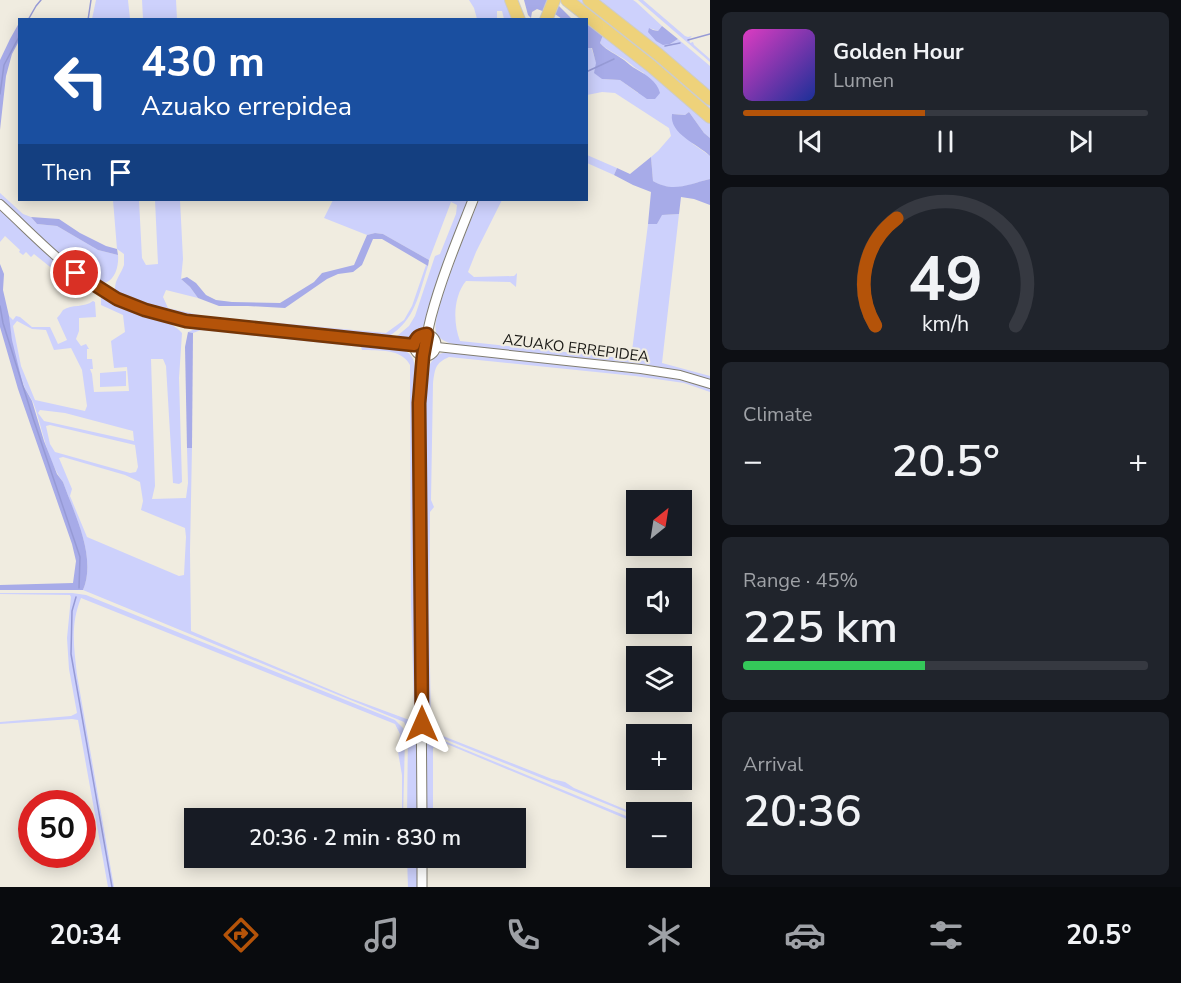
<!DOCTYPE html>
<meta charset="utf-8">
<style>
body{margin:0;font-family:"Nunito Sans",sans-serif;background:#20242c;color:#f1f3f6;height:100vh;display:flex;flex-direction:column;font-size:22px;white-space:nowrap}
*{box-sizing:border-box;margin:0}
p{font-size:20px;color:#9ea1a6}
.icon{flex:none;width:33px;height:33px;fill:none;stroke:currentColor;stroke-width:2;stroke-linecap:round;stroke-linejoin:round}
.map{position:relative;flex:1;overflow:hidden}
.sheet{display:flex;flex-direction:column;gap:12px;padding:12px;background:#0d0f14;width:471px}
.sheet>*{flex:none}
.banner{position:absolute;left:18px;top:18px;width:570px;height:183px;border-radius:0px;box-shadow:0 3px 15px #0003;background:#1a4fa0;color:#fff;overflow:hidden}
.needle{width:39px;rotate:30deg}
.tools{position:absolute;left:626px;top:490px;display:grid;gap:12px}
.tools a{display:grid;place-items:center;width:66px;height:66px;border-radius:0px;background:#171b24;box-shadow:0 3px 15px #0003;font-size:30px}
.speed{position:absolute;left:18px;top:790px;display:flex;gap:12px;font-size:30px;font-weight:700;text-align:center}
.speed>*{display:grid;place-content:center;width:78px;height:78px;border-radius:50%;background:#171b24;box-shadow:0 3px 15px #0003;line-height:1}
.speed .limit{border:9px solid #d22;background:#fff;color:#111}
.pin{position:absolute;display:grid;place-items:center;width:51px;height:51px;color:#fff;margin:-26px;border:3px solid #fff;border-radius:50%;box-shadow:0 2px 6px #0007}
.me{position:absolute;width:66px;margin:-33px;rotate:0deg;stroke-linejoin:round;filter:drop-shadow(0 0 4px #0008)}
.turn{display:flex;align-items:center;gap:21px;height:126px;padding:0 24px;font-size:27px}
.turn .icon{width:78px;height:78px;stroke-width:2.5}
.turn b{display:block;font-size:42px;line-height:51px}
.then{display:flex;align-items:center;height:57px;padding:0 24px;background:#0003;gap:12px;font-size:22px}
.big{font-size:45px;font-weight:600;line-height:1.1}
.sheet .tile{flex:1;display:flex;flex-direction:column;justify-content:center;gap:9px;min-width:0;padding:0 21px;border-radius:9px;background:#20242c}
.sheet .dial{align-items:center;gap:0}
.dial svg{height:156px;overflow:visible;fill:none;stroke:#363941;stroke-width:7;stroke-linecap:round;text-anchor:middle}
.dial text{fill:#f1f3f6;stroke:none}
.song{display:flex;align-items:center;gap:18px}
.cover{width:72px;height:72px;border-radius:9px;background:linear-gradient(135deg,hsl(310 70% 55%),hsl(230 70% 35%))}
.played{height:6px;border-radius:3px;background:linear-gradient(90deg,#b45309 45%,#363941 45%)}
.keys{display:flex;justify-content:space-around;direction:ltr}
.heat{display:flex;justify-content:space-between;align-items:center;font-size:33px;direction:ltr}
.charge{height:9px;border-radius:4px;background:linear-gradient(90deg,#34c759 45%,#363941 0)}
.trip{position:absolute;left:184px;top:808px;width:342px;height:60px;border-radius:0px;background:#171b24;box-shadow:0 3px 15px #0003;font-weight:600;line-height:60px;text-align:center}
.menu{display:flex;height:96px;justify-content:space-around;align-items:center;background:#090b0e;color:#9ea1a6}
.menu .icon{width:42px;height:42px}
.menu .current{color:#b45309}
.menu b{font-size:27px;color:#f1f3f6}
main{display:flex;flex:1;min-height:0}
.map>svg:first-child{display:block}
</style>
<main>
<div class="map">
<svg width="710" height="887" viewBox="0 0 710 887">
<rect width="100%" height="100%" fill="#f0ece0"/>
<!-- green -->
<g fill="#cdd1fc" fill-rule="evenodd">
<path d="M96,0H128L130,19H92Z"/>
<path d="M142,0H176L177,19H143Z"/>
<path d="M469,0H506L514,19H504L502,11H497V19H477L474,8Z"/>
<path d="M574,0H582L599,13L710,105V112Z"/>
<path d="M599,0H633L636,2L662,26L658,31L649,28L670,44L678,39L710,66V91L634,27Z"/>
<path d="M638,0H643L685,36L688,37L692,36L689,39L690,43L693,42L694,45L710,59V62Z"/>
<path d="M603,35L664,84L710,124V138L704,133L689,112L685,115L673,114L693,144L710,156V179C689,184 674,194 653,181L651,157L658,151L671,136L669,128L615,93L602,92L587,95V48L591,47L602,79L620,80L638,93L644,73C636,69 631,64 624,59C616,54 607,50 600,43Z"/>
<path d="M587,155L617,168L614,175L587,163Z"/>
<path d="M0,193L23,214L31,217L37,224L57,226L98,250L118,255C119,266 115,284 100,283C86,282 15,212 0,199Z"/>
<path d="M113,200H139L142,258L146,265L158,264L155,200H180L183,259L181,279L190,287L198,298L166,290L163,297L168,308L203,316L386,333L404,320L412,306L426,265L428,266C418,296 416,319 388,337C352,334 315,330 278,327C235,323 146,320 115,289C115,279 121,274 124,265C124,261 124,258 124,254L117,249Z"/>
<path d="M333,200H468C457,227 446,255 436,283C431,297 430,317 422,328C416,337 407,338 397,339V336L409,326L415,316L435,256L440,254L456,214L457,205L451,202L429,260L383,234L375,233L367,235L324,218Z"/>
<path d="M479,200H502L476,252L468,272L474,277L514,276L517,273L516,287L510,282L466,281C453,297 453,323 460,341L631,359L648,224H657L661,215L679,214L662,363L710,376V380C672,366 632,363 592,359C549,355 507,350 464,346C453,344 441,343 436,332C430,317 471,220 479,200Z"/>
<path d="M0,210L77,279L79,290L34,254L31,257L26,252L23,255L19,252L20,250L5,236L0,242Z"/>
<path d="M101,297C110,301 119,306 128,310C146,317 169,318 182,333L179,378L182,482L179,484L173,483L166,366L163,359H151L155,486L152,499L186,498L188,483L187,448H192L190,551L191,631L350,698L412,721L414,705L411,604L410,365C401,348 379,351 362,350L361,347L201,330L193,333L188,332L200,327L399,347C411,353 415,358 415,371V501L418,819H407L408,731L404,722L83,590C97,557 74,514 63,482C46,458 43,429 33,402C30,396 26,391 24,386C15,365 11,338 9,316L13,320L16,316L20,317L32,327H50L58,344L67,340L57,318C59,316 61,313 63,310C72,304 84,308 93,301L95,302L96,317L79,318V331L76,339L81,346L86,344L89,349H87V359H92L93,369H90L92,374L94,392L129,391L127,367L114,368L111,341L125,332L123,315L101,305ZM17,321L32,329L46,330L54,350L71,348L82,370L87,406L85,411L35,400L21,366L13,326ZM40,410L65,413L133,431L134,441L44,421L38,413ZM50,425L135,445L138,467L136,472L130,473L55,452L50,444L46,426ZM63,457L125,475L140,482L143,501L141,510L185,528L186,537L184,575L179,576L87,537L70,496L72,489L59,458Z"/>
<path d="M447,352L668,377L710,388V392L684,383L635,376L449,357C435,363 435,369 433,383L431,500L434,507L430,512L429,608L431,726L438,734L552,779L565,782L574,788L636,814V816L442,738V740L636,820V823L442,742L433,748V819H427L424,487L425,396L430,364L434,358L439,354Z"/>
<path d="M126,371V386L100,387V373Z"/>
<path d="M0,593H72L86,595L395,720L403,728L405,738L403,819H402V775L398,752L400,734L395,724L81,598C70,625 74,647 77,675L114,887H108L78,720L72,719L0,724V722L71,716L77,713L69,669L67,638L71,597L70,595L0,594Z"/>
<path d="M407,858H418V887H408Z"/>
</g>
<!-- forest -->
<g fill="#a7abe8">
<path d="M524,0H551L558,5L572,19H562L555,14L546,9L545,12L537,9L532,12L531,18L528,15Z"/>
<path d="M586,22L603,35L600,43C607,51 616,54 624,60C628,63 632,67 636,69C646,75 657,81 660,93L655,99H647L620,80L602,79L594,73L596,63L592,48H587Z"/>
<path d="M19,23V41L12,54L6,76L0,130V60L10,39Z"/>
<path d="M662,26L678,39L670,44L663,45L656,41L648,32L649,28L653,30L658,31Z"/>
<path d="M689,112L704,133L710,138V156C698,144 669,134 672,114L685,115Z"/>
<path d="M651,157L653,181C673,193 689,184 710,179V205L694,199L681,197L679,214L662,215L657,224H648L651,192L633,185L614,175L617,168L630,174Z"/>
<path d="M31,217L59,219L80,233L106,246L117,249L118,255L98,250L57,226L37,224Z"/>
<path d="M375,233L383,234L429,260L428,266L382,239H373L362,265L353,272L338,274L327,279L285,308L248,306H219L198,298L190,287L181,279L187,277L196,283L206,295L216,300L232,302L280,303L314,282L322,273L354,265L367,235Z"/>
<path d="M0,264L4,274L3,290L9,316L12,340L23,385L32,401L44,441L57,474L63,482C74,513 97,557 83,590H0V585L73,583L76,561L72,544L18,389L0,327Z"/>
<path d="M188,332L193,333L192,448H187L185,347Z"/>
</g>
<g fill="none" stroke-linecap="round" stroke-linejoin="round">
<!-- stream -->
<g stroke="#969ad5" stroke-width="1.5">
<path d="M28,20L36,6L41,0"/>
<path d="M88,20L91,0"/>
<path d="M688,40L710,34"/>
<path d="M665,46L680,43"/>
<path d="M586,72L614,59"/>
<path d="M0,94L4,65L20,35"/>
<path d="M0,306L3,323L33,418L80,557L79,588"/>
<path d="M76,597L72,611L71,654L112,887"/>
</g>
<!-- tertiary casing -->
<g stroke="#807d72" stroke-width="10">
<g id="tertiary">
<path d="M0,204C37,238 72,277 118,300C146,313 176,320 207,324L414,345"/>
<path d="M437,347L641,369L680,375L710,384"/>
</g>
</g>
<!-- secondary casing -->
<g stroke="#807d72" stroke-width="11">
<g id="secondary">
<circle cx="425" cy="345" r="11"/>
<path d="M422,819L419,403C421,374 424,345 431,317C442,276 458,238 473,200"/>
<path d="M422,858V887"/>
</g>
</g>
<!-- motorway casing -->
<g stroke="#cccccb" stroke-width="14">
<g id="motorway">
<path d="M511,0L519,20"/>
<path d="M567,0L651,66L710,117"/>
<path d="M589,0L659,55L710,99"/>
<path d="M546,20L554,0"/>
</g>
</g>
<!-- tertiary -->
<use href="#tertiary" stroke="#fff" stroke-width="8"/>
<!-- secondary -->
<use href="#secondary" stroke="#fff" stroke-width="9"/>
<!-- motorway -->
<use href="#motorway" stroke="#eed27a" stroke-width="12"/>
</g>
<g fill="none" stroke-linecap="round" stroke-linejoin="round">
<!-- route casing -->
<g stroke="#753606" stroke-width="15">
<path id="route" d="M76,273L117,299L145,310L186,321L414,345C416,337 419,335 427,334L423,356L419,403L422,724"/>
</g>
<!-- route -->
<use href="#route" stroke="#b45309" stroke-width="10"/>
</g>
<g text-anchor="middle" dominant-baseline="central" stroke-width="4.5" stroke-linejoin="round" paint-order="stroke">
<!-- street labels -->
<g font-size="15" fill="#191814" stroke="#f0ece0">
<text transform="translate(576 348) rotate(7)">AZUAKO ERREPIDEA</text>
</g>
</g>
</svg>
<div class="tools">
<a><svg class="needle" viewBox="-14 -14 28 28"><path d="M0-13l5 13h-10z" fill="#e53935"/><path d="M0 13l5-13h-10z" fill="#9ea1a6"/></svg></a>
<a><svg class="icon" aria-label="sound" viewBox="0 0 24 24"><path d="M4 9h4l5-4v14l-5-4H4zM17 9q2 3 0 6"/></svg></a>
<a><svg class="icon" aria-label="layers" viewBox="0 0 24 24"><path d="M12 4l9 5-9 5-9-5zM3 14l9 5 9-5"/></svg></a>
<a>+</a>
<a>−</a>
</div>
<div class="speed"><div class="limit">50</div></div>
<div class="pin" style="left:76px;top:273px;background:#d93025"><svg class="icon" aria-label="arrive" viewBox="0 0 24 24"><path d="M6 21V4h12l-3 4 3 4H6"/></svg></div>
<svg class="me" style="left:422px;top:724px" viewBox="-20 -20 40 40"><path d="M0-17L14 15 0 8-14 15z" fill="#b45309" stroke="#fff" stroke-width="4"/></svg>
<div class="trip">20:36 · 2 min · 830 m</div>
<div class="banner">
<div class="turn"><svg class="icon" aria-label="left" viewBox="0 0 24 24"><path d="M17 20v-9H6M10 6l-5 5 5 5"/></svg><div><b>430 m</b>Azuako errepidea</div></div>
<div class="then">Then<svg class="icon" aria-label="arrive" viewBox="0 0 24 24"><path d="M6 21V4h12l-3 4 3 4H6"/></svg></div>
</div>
</div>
<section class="sheet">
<div class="tile">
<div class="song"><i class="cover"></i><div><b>Golden Hour</b><p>Lumen</p></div></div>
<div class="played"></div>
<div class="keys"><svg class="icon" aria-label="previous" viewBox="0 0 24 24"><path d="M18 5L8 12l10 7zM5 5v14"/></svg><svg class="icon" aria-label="pause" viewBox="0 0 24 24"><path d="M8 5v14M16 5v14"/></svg><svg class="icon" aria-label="next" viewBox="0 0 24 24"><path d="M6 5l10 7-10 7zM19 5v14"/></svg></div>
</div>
<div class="tile dial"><svg viewBox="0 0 100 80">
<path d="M14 69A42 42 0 1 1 86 69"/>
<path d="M14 69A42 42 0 0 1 25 14" stroke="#b45309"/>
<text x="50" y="56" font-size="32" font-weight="700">49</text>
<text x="50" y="72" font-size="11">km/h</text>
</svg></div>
<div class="tile"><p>Climate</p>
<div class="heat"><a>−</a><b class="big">20.5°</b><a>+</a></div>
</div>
<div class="tile"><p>Range · 45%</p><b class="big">225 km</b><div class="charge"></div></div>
<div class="tile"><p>Arrival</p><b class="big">20:36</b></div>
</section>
</main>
<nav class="menu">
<b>20:34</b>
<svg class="icon current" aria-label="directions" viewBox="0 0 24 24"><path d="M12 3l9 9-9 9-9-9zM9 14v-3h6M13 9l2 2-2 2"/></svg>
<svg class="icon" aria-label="music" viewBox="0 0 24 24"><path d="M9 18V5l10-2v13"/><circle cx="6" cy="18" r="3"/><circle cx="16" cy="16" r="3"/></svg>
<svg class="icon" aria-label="phone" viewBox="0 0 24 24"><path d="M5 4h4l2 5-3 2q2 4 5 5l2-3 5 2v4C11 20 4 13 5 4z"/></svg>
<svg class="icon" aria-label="climate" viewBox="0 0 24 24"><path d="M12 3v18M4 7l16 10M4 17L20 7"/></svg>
<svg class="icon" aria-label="car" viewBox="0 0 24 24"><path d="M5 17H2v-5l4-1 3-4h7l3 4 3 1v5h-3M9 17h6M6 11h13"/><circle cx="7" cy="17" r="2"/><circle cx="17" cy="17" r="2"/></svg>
<svg class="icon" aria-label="filters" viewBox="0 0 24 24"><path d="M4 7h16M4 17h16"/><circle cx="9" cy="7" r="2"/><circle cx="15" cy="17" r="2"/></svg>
<b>20.5°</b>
</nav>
